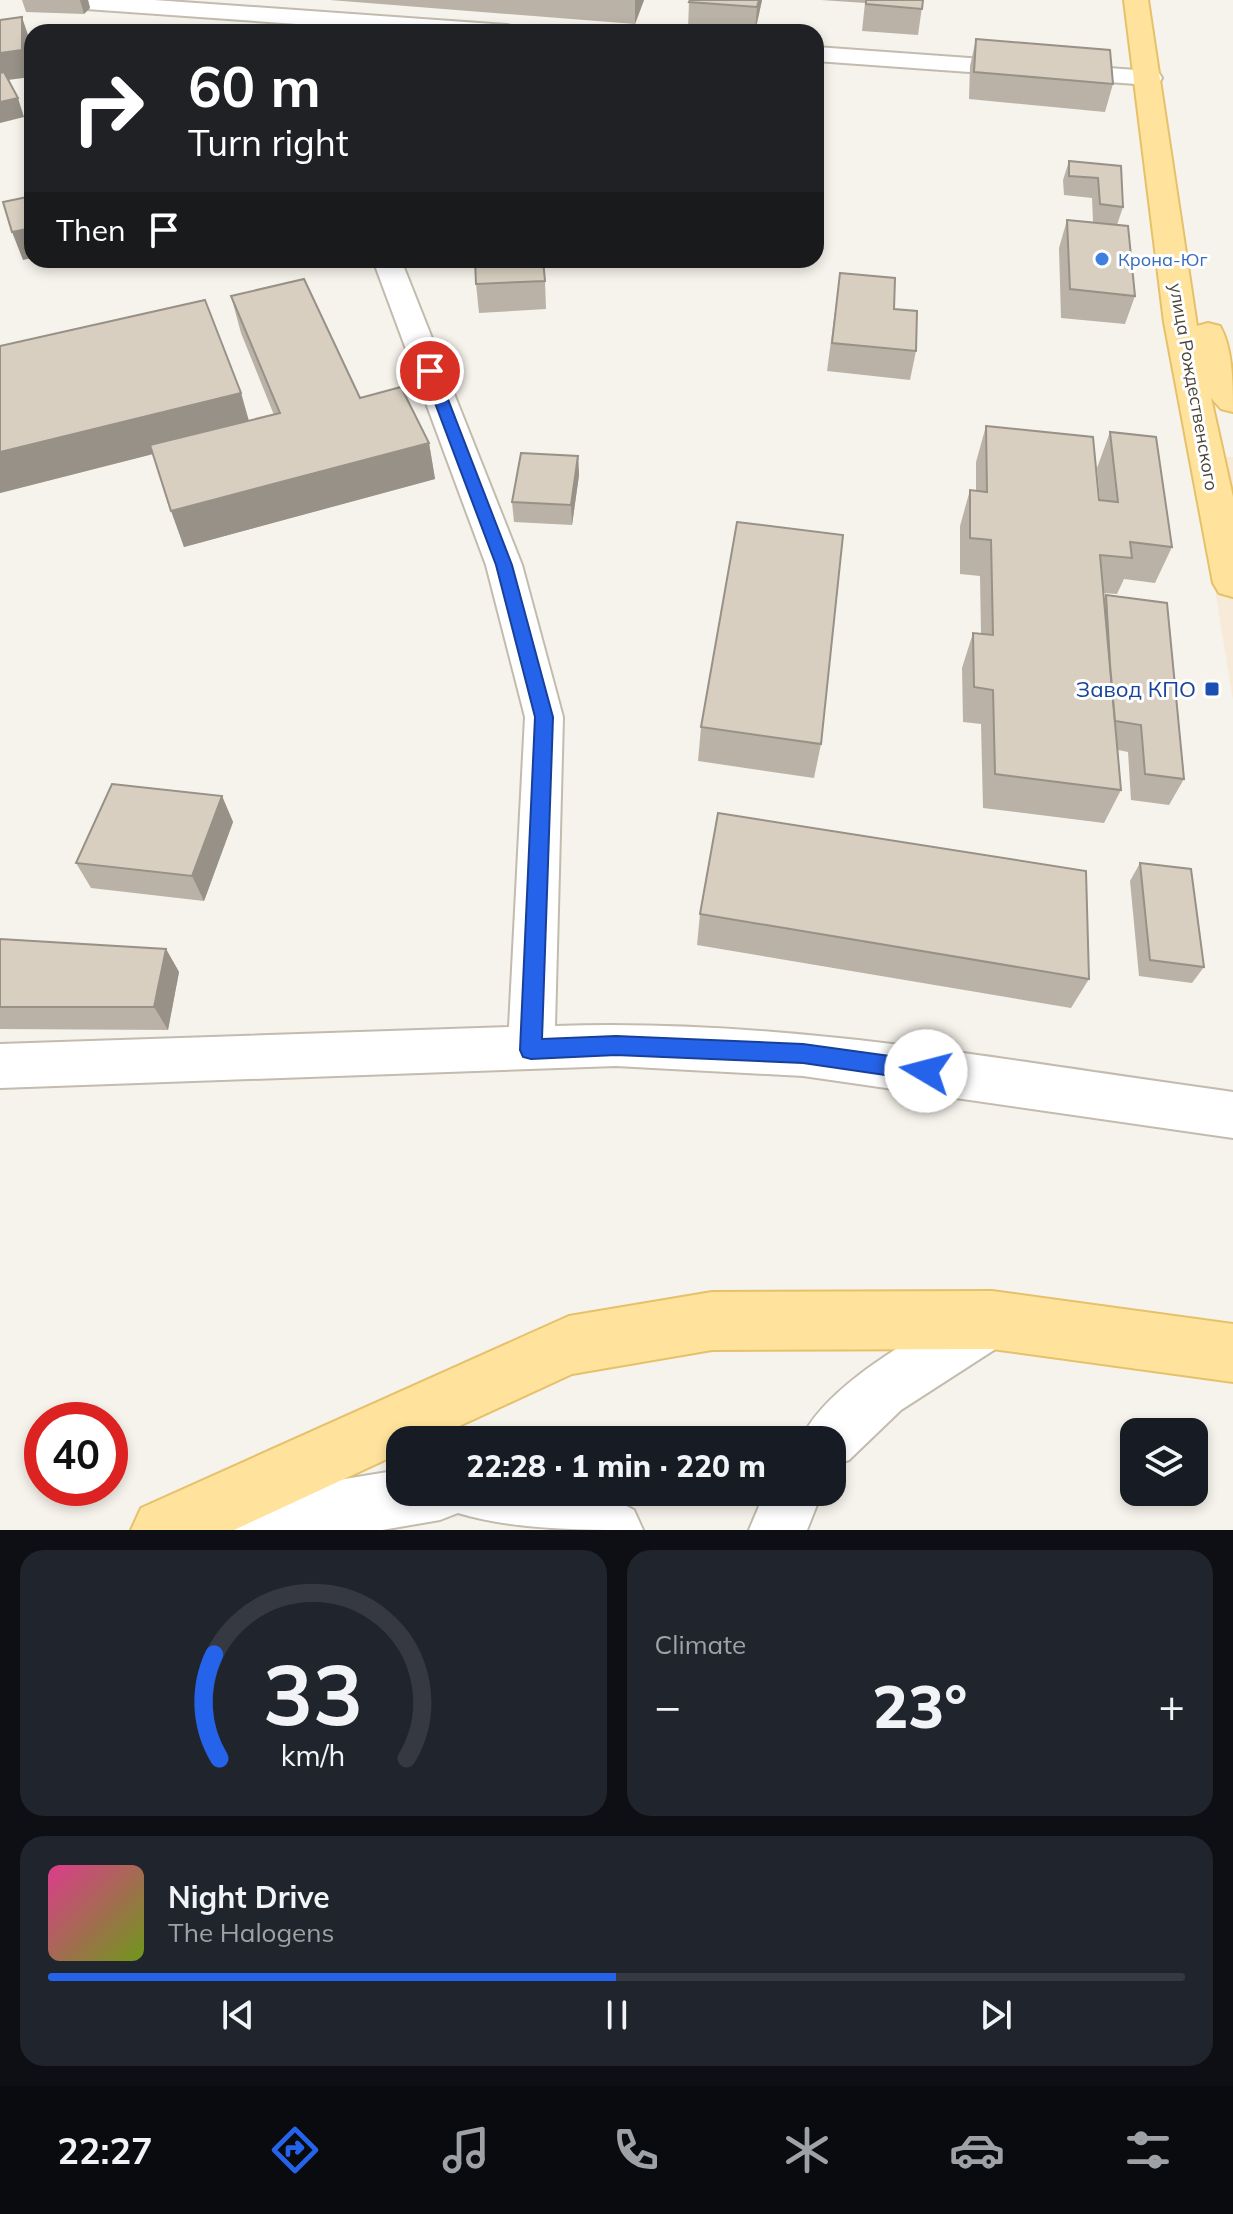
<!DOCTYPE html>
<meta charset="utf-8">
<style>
body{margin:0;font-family:Mulish,sans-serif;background:#20242c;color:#f1f3f6;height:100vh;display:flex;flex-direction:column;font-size:30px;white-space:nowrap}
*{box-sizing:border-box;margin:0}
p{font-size:26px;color:#9ea1a6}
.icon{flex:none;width:44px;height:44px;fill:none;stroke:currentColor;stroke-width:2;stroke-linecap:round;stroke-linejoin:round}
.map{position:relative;height:1530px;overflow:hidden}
.panel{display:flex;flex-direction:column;gap:20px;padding:20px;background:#0d0f14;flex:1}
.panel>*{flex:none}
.banner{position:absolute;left:24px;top:24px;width:800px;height:244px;border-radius:24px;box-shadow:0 4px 12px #0003;background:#202124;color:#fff;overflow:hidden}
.tools{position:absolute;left:1120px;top:1418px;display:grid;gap:16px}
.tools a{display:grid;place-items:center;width:88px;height:88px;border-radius:16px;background:#171b24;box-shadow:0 4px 12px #0003;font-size:40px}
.speed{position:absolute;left:24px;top:1402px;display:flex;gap:16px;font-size:40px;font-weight:700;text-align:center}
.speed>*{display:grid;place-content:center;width:104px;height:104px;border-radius:50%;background:#171b24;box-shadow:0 4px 12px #0003;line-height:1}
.speed .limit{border:12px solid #d22;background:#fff;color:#111}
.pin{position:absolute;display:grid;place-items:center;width:68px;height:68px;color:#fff;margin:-34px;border:4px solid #fff;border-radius:50%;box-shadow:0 2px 8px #0007}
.me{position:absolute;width:88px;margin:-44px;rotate:278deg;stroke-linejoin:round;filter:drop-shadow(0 0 6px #0008)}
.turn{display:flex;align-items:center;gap:28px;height:168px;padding:0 32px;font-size:36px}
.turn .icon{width:104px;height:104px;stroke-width:2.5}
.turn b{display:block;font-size:56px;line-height:68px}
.then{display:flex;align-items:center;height:76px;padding:0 32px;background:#0003;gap:16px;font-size:30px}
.big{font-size:60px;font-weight:800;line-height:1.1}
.panel .tile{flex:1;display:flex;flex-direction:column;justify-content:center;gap:12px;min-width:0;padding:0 28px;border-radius:24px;background:#20242c}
.panel .dial{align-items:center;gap:0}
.dial svg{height:208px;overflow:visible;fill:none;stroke:#363941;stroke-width:7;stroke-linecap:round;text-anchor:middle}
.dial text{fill:#f1f3f6;stroke:none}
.song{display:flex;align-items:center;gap:24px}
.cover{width:96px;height:96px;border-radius:12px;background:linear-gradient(135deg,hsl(330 70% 55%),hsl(80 70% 35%))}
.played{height:8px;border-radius:4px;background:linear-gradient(90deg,#2563eb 50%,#363941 50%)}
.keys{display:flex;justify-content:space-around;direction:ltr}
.heat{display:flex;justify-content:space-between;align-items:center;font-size:44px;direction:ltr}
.panel .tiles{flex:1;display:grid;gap:20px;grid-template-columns:1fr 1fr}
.tile:last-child{grid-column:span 2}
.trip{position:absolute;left:386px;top:1426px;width:460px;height:80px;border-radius:24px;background:#171b24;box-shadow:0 4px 12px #0003;font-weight:800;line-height:80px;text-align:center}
.menu{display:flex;height:128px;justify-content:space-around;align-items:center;background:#090b0e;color:#9ea1a6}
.menu .icon{width:56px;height:56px}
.menu .active{color:#2563eb}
.menu b{font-size:36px;color:#f1f3f6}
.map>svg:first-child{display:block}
</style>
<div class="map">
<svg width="1233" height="1530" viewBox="0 0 1233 1530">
<rect width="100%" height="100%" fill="#f6f3ec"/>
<!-- commercial -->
<path fill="#f7ead8" d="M1193,455L1233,457V700Z"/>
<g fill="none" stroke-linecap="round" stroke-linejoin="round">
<!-- minor casing -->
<g stroke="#c2bbae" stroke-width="4">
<g id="minor">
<path d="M47,0H154L507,25L515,27L519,32H410L58,7L50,5Z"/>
<path d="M816,47L1150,71L1159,73L1162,78L1159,83L1150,85L816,61Z"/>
<path d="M373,260H401L522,565L563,717L555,1026C783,1018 1008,1061 1233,1092V1138L803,1076L616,1066L0,1088V1044L509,1027L525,717L486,565Z"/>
<path d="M992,1294L1011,1301L1018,1320L1011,1339L901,1410L849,1460L832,1466V1440H801C825,1384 922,1334 973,1301Z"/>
<path d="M400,1470V1492H600L634,1510L643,1530C582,1530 515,1530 458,1513L440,1520L382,1530H180L189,1510L209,1501Z"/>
<path d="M765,1492H822L807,1530H749Z"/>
</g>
</g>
<!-- major casing -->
<g stroke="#e6c16a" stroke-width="4">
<g id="major">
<path d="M1124,0H1148L1197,326L1208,323L1220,326C1233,348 1233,386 1233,412L1221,409L1211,398L1233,497V597L1219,593L1213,583L1164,322Z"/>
<path d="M992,1291L1233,1324V1382L992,1349L712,1350L572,1374L429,1440H400V1453L234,1530H131L141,1508L569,1316L712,1292Z"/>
</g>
</g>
<!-- minor -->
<use href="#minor" fill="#fff" fill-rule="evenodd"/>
<!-- major -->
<use href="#major" fill="#ffe39c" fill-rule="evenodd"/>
</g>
<!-- wall -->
<g fill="#bab2a6">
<path d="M22,0H88L90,8L84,14L26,12Z"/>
<path d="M330,0H644L635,24Z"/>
<path d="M762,0L755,32H733L688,29L689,2Z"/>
<path d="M821,0H923L918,35L862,31L865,3Z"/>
<path d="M976,39L1113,84L1105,112L969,99L970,66Z"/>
<path d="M1069,161L1121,166L1123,207L1117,225L1135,296L1125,324L1061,318L1059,248L1067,220L1093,222L1092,198L1064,195L1063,180Z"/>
<path d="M840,273L894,309L916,351L910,380L827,371Z"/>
<path d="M545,281L546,309L479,313L476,284Z"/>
<path d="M231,296L360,398L429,443L435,479L184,547L153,454L0,493V346L241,393L249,421L274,415L241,333Z"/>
<path d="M986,426L1100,500L1097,468L1110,432L1172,547L1155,583L1124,579L1117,594L1103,593L1104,600L1106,595L1184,779L1169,805L1131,800L1128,752L1118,750L1121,790L1104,823L983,808L981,724L963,722L962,668L973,633L981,634L980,576L960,574V526L970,490L976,491V462Z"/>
<path d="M578,456L579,475L572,525L514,522L512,502Z"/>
<path d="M701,727L821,744L814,778L698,761Z"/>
<path d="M222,796L233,822L204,901L91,888L76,863Z"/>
<path d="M1140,863L1204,967L1192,983L1139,976L1130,881Z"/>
<path d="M700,914L1089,979L1071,1008L697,945Z"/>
<path d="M0,939L166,949L179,972L168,1030L0,1029Z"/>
</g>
<!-- shaded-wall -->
<g fill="#979187">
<path d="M80,0H88L90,8L84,14Z"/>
<path d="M635,0H644L635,24Z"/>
<path d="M759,0H762L755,32L757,7Z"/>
<path d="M22,17L31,44V77L0,81V53Z"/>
<path d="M18,98L24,117L0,123V102Z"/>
<path d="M32,228V258L23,260L12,232Z"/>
<path d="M241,393L251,429L0,493V452Z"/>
<path d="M429,443L435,479L184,547L171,511Z"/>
<path d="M578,456L579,475L572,525L571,505Z"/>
<path d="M222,796L233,822L204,901L192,876Z"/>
<path d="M166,949L179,972L168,1030L154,1007Z"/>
</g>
<!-- building -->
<g fill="#d8cfc1" stroke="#979187" stroke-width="2">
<path d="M690,0H759L757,7L689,2Z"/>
<path d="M866,0H923L922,9L866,4Z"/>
<path d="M22,17V50L0,53V20Z"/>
<path d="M976,39L1110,50L1113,84L974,72Z"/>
<path d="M4,72L18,98L0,102V73Z"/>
<path d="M1069,161L1121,166L1123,207L1100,204L1098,178L1069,176Z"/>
<path d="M32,196V228L12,232L3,202Z"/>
<path d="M1067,220L1128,226L1135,296L1070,289Z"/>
<path d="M475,260H543L545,281L476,284Z"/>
<path d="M840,273L895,278L894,309L917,311L916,351L832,343Z"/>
<path d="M304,279L360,398L401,387L429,443L171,511L150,445L280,413L231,296Z"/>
<path d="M205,300L241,393L0,452V346Z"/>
<path d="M986,426L1093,437L1099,500L1118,502L1110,432L1156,437L1172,547L1130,542L1132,558L1100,555L1121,790L995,774L993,690L974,687L973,633L993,635L991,540L970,538V490L987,492Z"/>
<path d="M521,453L578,456L571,505L512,502Z"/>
<path d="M737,522L843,535L821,744L701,727Z"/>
<path d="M1106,595L1167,603L1184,779L1145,774L1141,725L1115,721L1110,664Z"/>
<path d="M112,784L222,796L192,876L76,863Z"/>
<path d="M718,813L1086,871L1089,979L700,914Z"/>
<path d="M1140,863L1191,869L1204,967L1150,960Z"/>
<path d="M0,939L166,949L154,1007H0Z"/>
</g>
<!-- route -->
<path fill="#2563eb" stroke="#184099" stroke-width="2" d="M430,366L437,371L512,565L553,717L542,1039L616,1036L803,1044L926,1061L933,1064L936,1071L933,1078L926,1081L803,1063L616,1055L531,1059L523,1057L520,1050L535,717L496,565L423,371Z"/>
<!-- markers -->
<circle fill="#3f7fe0" stroke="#fff" stroke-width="3" cx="1102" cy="259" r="8"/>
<rect fill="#1a4fb4" stroke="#fff" stroke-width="3" x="1204" y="681" width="16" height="16" rx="4"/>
<g text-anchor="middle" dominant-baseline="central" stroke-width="6" stroke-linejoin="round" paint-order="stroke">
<!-- far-shop labels -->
<g font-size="18" fill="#366cbe" stroke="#fff" text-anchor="start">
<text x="1118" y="259">Крона-Юг</text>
</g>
<!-- far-street labels -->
<g font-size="18" fill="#4b4439" stroke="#fff">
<text transform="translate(1194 387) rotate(80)">улица Рождественского</text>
</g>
<!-- transit labels -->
<g font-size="22" fill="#164399" stroke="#fff" text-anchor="end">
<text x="1196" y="689">Завод КПО</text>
</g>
</g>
</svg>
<div class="tools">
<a><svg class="icon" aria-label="layers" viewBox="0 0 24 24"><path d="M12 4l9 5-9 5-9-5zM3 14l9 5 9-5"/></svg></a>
</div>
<div class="speed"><div class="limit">40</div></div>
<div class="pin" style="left:430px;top:371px;background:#d93025"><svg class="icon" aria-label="arrive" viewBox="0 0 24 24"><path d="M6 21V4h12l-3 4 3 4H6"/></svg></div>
<svg class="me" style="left:926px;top:1071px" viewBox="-20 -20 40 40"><circle r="19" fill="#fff"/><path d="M0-13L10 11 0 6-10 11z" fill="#2563eb"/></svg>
<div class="trip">22:28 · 1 min · 220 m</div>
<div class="banner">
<div class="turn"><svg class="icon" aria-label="right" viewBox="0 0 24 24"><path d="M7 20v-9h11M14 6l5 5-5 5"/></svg><div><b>60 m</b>Turn right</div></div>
<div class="then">Then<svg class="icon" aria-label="arrive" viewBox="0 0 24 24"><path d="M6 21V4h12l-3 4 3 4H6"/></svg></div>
</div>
</div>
<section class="panel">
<div class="tiles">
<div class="tile dial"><svg viewBox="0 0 100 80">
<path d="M14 69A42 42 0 1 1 86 69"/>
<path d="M14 69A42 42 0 0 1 12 29" stroke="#2563eb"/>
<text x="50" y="56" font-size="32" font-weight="700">33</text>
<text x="50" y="72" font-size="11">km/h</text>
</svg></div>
<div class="tile"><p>Climate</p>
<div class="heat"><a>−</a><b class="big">23°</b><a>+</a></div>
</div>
<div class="tile">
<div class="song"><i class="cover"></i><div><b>Night Drive</b><p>The Halogens</p></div></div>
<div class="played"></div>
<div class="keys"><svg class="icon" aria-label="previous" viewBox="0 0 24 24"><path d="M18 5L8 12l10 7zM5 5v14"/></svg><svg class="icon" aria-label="pause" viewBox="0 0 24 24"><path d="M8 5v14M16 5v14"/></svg><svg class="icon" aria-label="next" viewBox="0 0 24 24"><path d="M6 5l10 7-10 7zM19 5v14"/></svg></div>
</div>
</div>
</section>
<nav class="menu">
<b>22:27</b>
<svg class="icon active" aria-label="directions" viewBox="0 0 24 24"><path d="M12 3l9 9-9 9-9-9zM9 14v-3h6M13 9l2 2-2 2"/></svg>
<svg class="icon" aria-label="music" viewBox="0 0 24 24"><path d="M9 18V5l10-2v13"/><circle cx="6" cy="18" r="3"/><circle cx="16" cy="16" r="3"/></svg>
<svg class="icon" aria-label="phone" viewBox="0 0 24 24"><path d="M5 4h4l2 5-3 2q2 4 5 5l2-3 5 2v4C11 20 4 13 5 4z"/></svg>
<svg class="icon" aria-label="climate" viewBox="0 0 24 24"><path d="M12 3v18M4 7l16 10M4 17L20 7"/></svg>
<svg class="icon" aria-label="car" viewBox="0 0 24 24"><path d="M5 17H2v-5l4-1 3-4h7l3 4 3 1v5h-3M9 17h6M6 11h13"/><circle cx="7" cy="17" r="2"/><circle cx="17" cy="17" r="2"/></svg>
<svg class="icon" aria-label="filters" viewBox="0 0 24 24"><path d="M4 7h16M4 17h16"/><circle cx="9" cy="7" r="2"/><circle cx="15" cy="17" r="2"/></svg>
</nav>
